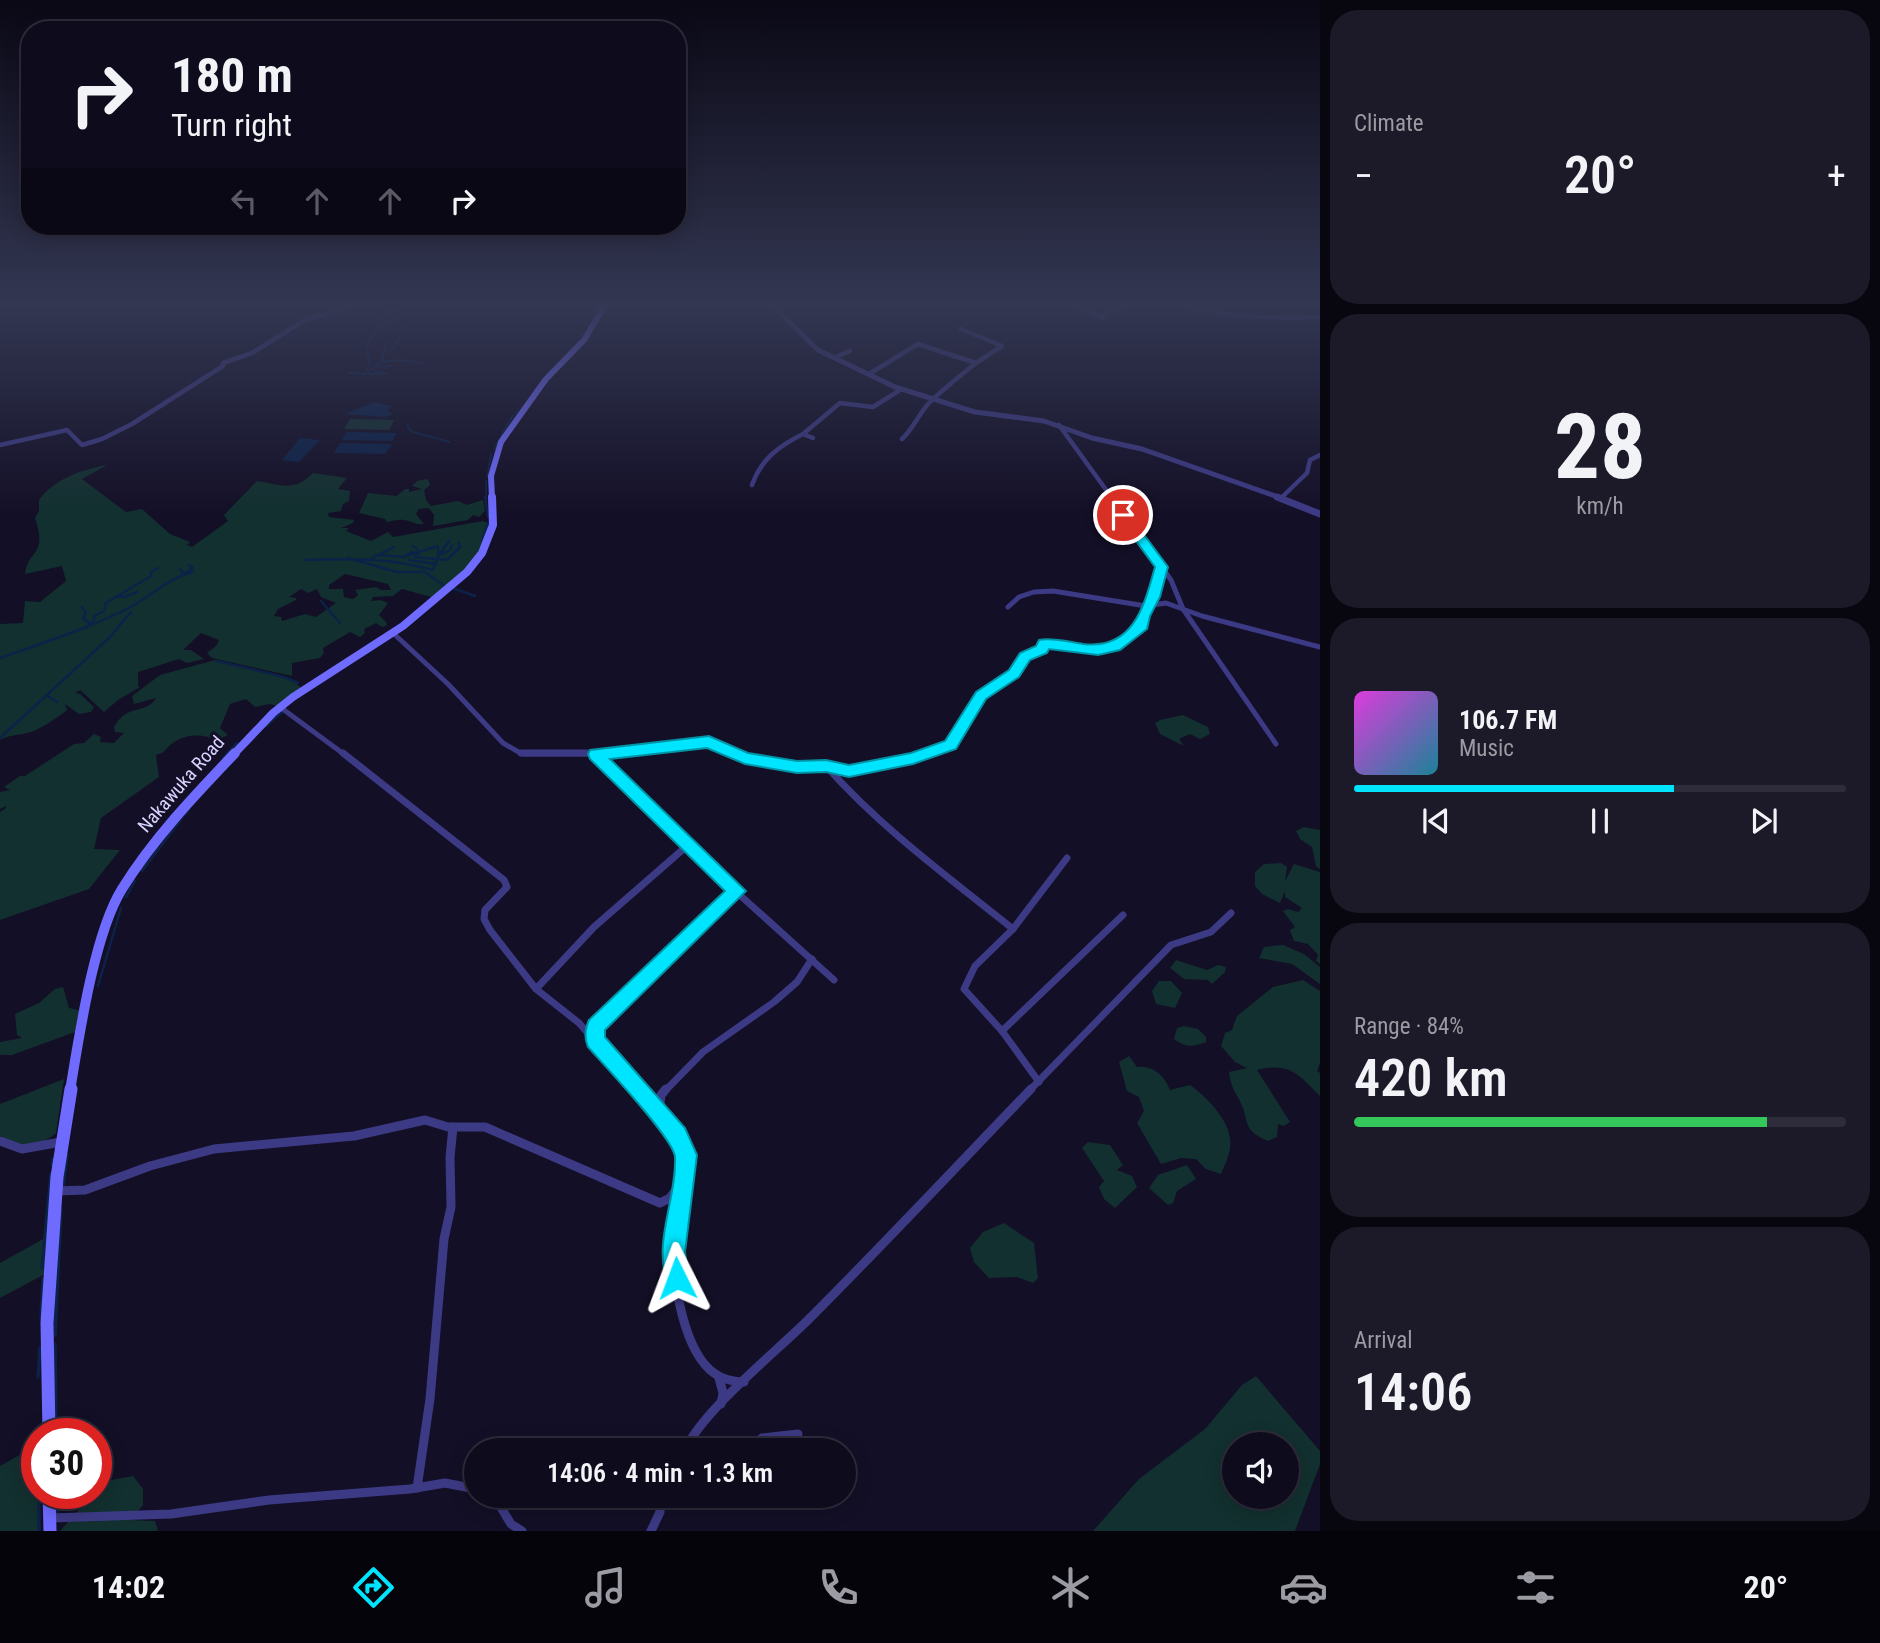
<!DOCTYPE html>
<meta charset="utf-8">
<style>
body{margin:0;font-family:"Roboto Condensed",sans-serif;background:#1c1929;color:#f1f3f6;height:100vh;display:flex;flex-direction:column;font-size:26px;white-space:nowrap}
*{box-sizing:border-box;margin:0}
p{font-size:23px;color:#9b9ba3}
.icon{flex:none;width:38px;height:38px;fill:none;stroke:currentColor;stroke-width:2;stroke-linecap:round;stroke-linejoin:round}
.map{position:relative;flex:1;overflow:hidden}
.sheet{display:flex;flex-direction:column;gap:10px;padding:10px;background:#08060f;width:560px}
.sheet>*{flex:none}
.hud{position:absolute;left:21px;top:21px;width:665px;height:214px;border-radius:28px;box-shadow:0 4px 18px #0003,0 0 0 2px #2e2b3b;background:#0e0b1c;color:#f1f3f6;overflow:hidden}
.buttons{position:absolute;left:1222px;top:1432px;display:grid;gap:14px}
.buttons a{display:grid;place-items:center;width:77px;height:77px;border-radius:50%;background:#0e0b1c;box-shadow:0 4px 18px #0003,0 0 0 2px #2e2b3b;font-size:35px}
.speed{position:absolute;left:21px;top:1418px;display:flex;gap:14px;font-size:35px;font-weight:700;text-align:center}
.speed>*{display:grid;place-content:center;width:91px;height:91px;border-radius:50%;background:#0e0b1c;box-shadow:0 4px 18px #0003,0 0 0 2px #2e2b3b;line-height:1}
.speed .limit{border:10px solid #d22;background:#fff;color:#111}
.pin{position:absolute;display:grid;place-items:center;width:60px;height:60px;color:#fff;margin:-30px;border:4px solid #fff;border-radius:50%;box-shadow:0 2px 7px #0007}
.me{position:absolute;width:77px;margin:-38px;rotate:357deg;stroke-linejoin:round;filter:drop-shadow(0 0 5px #0008)}
.turn{display:flex;align-items:center;gap:24px;height:147px;padding:0 35px;font-size:32px}
.turn .icon{width:91px;height:91px;stroke-width:2.5}
.turn b{display:block;font-size:49px;line-height:60px}
.lanes{display:flex;align-items:center;height:66px;padding:0 35px;background:#0003;justify-content:center;gap:35px;direction:ltr}
.lanes .off{opacity:.35}
.big{font-size:52px;font-weight:600;line-height:1.1}
.sheet .tile{flex:1;display:flex;flex-direction:column;justify-content:center;gap:10px;min-width:0;padding:0 24px;border-radius:28px;background:#1c1929}
.sheet .dial{align-items:center;gap:0}
.dial b{font-size:91px;line-height:1}
.song{display:flex;align-items:center;gap:21px}
.cover{width:84px;height:84px;border-radius:10px;background:linear-gradient(135deg,hsl(300 70% 55%),hsl(190 70% 35%))}
.played{height:7px;border-radius:4px;background:linear-gradient(90deg,#00e5ff 65%,#2e2b3b 65%)}
.keys{display:flex;justify-content:space-around;direction:ltr}
.heat{display:flex;justify-content:space-between;align-items:center;font-size:38px;direction:ltr}
.charge{height:10px;border-radius:5px;background:linear-gradient(90deg,#34c759 84%,#2e2b3b 0)}
.trip{position:absolute;left:464px;top:1438px;width:392px;height:70px;border-radius:35px;background:#0e0b1c;box-shadow:0 4px 18px #0003,0 0 0 2px #2e2b3b;font-weight:600;line-height:70px;text-align:center}
.tab-bar{display:flex;height:112px;justify-content:space-around;align-items:center;background:#06040b;color:#9b9ba3}
.tab-bar .icon{width:49px;height:49px}
.tab-bar .on{color:#00e5ff}
.tab-bar b{font-size:32px;color:#f1f3f6}
main{display:flex;flex:1;min-height:0}
.map>svg:first-child{display:block}
</style>
<main>
<div class="map">
<svg width="1320" height="1531" viewBox="0 0 1320 1531">
<rect width="100%" height="100%" fill="#130f26"/>
<!-- green -->
<g fill="#12302f" fill-rule="evenodd">
<path d="M350,419L394,420L389,430L344,429Z"/>
<path d="M107,465L82,479L126,512L142,509L170,534L190,542L187,545L192,547L228,521L224,515L257,481C282,485 294,492 313,473L347,478L338,489L350,491L349,501L343,504L341,511L328,513L329,517L354,520L353,523L341,528H349L346,531L371,541L388,532L393,537L483,521L488,523C484,555 458,578 435,598L402,589L393,596L373,597L371,601L380,600L388,603L379,615L387,623L386,626L382,627L376,623L364,629L365,633L360,637L350,632L323,648L324,653L320,658L292,663V676L212,658L207,653L216,646L219,640L201,633L183,650H191L204,659L187,663L179,659L138,672V686L140,687L118,700L104,712L80,690L75,693L80,694L94,707L91,712L79,714L65,704L67,710C60,716 46,725 38,729C25,736 13,733 0,740V624L23,623L25,601L40,602L66,581L62,566L25,574C28,549 48,557 35,518L39,511V500C54,479 83,469 107,465ZM345,574L388,584L391,590H381L376,587L355,590L358,595L353,599L344,597L343,589H329V585ZM301,589L308,593L317,589L321,597L336,603L316,617L305,614L282,621L281,617L274,616L278,609L296,600V598L289,597Z"/>
<path d="M428,479L430,485L424,490L426,500L431,506L458,501L467,505L483,500L485,511L479,517L473,515L468,520L433,526L434,515L429,508L419,509L416,514L424,524C415,525 412,521 404,520C400,519 392,521 387,522L385,519L359,513L368,493L397,496L405,489H409V492L422,489L412,486L417,481Z"/>
<path d="M215,660L293,680L302,689L277,706L270,704L255,707L246,699L230,704L220,728L228,735L216,741C204,733 185,734 173,743C165,748 166,753 156,755L159,777L101,818L94,849L120,850L89,889L0,920V812L6,808V806L0,809V792L10,790L4,787L20,776H25L74,744L84,743L94,734L101,737L100,742L114,743L124,733L115,732L114,727C127,703 146,715 156,698L134,704L132,696L160,675Z"/>
<path d="M1183,715L1208,727L1210,734L1200,739L1190,734L1179,739L1184,746L1160,734L1155,723L1160,720Z"/>
<path d="M1304,827L1320,830V869L1316,866L1312,847L1300,839L1296,831Z"/>
<path d="M1281,863L1287,867L1285,881L1294,864L1320,872V964L1316,961L1318,955L1308,944L1294,941L1290,930L1295,927L1283,911L1288,909L1298,912L1302,908L1285,897V891L1280,903L1262,894L1255,886V872L1264,864Z"/>
<path d="M1283,945L1304,954L1320,967V984L1292,964L1259,958L1264,947Z"/>
<path d="M1176,960L1207,970L1218,965L1226,967L1225,972L1212,984L1208,980L1184,979L1170,968Z"/>
<path d="M1303,980L1320,991V1063L1317,1071L1320,1073V1096C1298,1074 1290,1062 1257,1070L1290,1122L1284,1126L1278,1124L1277,1137L1268,1141C1246,1131 1249,1128 1243,1108C1237,1093 1231,1090 1229,1072L1247,1068L1235,1062L1221,1046L1225,1033L1232,1030L1237,1016L1273,987Z"/>
<path d="M1159,981H1171L1182,993L1175,1008L1156,1004L1152,991Z"/>
<path d="M63,987L69,1008L79,1010L75,1032L12,1055H0V1042L22,1038L17,1035L15,1014L39,1003L55,989Z"/>
<path d="M1184,1026L1198,1029L1206,1037V1042C1193,1047 1186,1048 1174,1039L1177,1028Z"/>
<path d="M1129,1056L1137,1067C1153,1065 1164,1075 1170,1090L1190,1085C1208,1098 1234,1124 1230,1148C1229,1157 1224,1166 1221,1174L1206,1169L1196,1159L1181,1158L1161,1164L1137,1123L1144,1111L1139,1097L1127,1091L1119,1062Z"/>
<path d="M64,1079L56,1133C41,1146 26,1146 7,1144L0,1135V1104Z"/>
<path d="M1088,1142L1110,1145L1123,1165L1117,1170L1132,1176L1137,1187L1115,1208L1104,1199L1099,1187L1104,1181L1082,1148Z"/>
<path d="M1187,1165L1196,1179L1177,1191L1173,1203L1168,1205L1149,1188L1158,1175Z"/>
<path d="M1004,1223L1034,1243L1038,1278L1033,1283L1017,1277L989,1278L974,1262L970,1248L983,1232Z"/>
<path d="M45,1238V1274L0,1298V1263Z"/>
<path d="M1256,1376L1320,1451V1464L1295,1531H1093L1139,1479L1205,1429L1242,1385ZM1234,1444H1286V1496H1234Z"/>
<path d="M37,1445L39,1531H0V1466Z"/>
<path d="M133,1476L143,1489V1505L130,1520L155,1521L158,1531H60L105,1481Z"/>
</g>
<!-- water -->
<g fill="#0c2248">
<path d="M375,402L392,406L387,411L393,414L387,417L344,414Z"/>
<path d="M346,432L396,433L393,441L342,440Z"/>
<path d="M300,438L320,440L299,462L282,460Z"/>
<path d="M340,443L389,444L392,446L384,454L334,453Z"/>
</g>
<g fill="none" stroke-linecap="round" stroke-linejoin="round">
<!-- stream-far2 -->
<g stroke="#0c2248" stroke-width="2">
<path d="M381,324L380,319L388,311L400,310L402,302"/>
<path d="M384,351L393,349L406,326"/>
<path d="M382,362L400,360L423,363"/>
<path d="M378,367L391,366"/>
<path d="M375,372H382L385,368"/>
<path d="M348,373L365,374"/>
<path d="M369,374H387"/>
<path d="M365,375L370,363L366,347L378,327L396,316L385,314"/>
<path d="M365,375L382,362L386,343"/>
<path d="M516,413L518,410"/>
<path d="M408,424V428L413,432L450,442"/>
<path d="M501,436L513,415"/>
<path d="M494,449L499,440"/>
<path d="M489,466L491,454"/>
<path d="M487,477L489,468"/>
<path d="M486,498V481"/>
</g>
<!-- stream-far1 -->
<g stroke="#0c2248" stroke-width="2.5">
<path d="M485,497L488,517"/>
<path d="M482,541L488,523"/>
<path d="M413,546L417,549"/>
<path d="M442,554L450,550L452,545"/>
<path d="M379,555L403,557L438,546V558L433,569"/>
<path d="M439,555L449,541"/>
<path d="M403,557L412,552L418,554"/>
<path d="M415,557L436,559"/>
<path d="M348,558L397,572H425L446,587"/>
<path d="M372,558L394,547"/>
<path d="M439,559L447,560L460,547L459,543"/>
<path d="M305,560C349,559 390,557 432,570"/>
<path d="M409,560L436,564"/>
<path d="M180,569L184,574L193,568L189,565"/>
<path d="M455,589L475,596"/>
<path d="M117,596L125,597L137,592"/>
<path d="M321,601L340,623"/>
<path d="M82,607L86,613L83,618L89,623"/>
<path d="M86,628L94,620V616L104,611L106,603L151,576V572L158,568"/>
<path d="M0,658C43,643 86,629 127,609C148,598 170,577 193,572"/>
<path d="M217,661L284,677L298,683"/>
<path d="M46,695L57,702"/>
<path d="M266,726L282,712"/>
<path d="M0,738L110,637L131,612"/>
<path d="M223,758L237,743"/>
<path d="M142,871L189,809"/>
<path d="M126,897L135,881"/>
<path d="M98,986L121,908"/>
</g>
<!-- stream -->
<g stroke="#0c2248" stroke-width="3.5">
<path d="M52,1165L53,1159"/>
<path d="M63,1187L67,1155"/>
<path d="M42,1268L51,1174"/>
<path d="M41,1317L43,1278"/>
<path d="M55,1335L61,1210"/>
<path d="M55,1344L56,1433"/>
<path d="M38,1377L40,1348"/>
<path d="M39,1493V1531"/>
<path d="M56,1493L57,1514"/>
</g>
<!-- minor-far3 -->
<g stroke="#3d3a85" stroke-width="4.5">
<path d="M1058,302L1083,308L1103,318L1104,314L1140,302"/>
<path d="M1168,302C1217,317 1269,319 1320,317"/>
<path d="M961,329L1002,346L976,363"/>
<path d="M834,358L850,351"/>
<path d="M869,374L918,344L976,363C960,376 943,389 929,403C918,415 913,429 902,439"/>
<path d="M1059,425L1112,498"/>
<path d="M813,438L803,434L840,403L873,407L900,390L897,388"/>
<path d="M0,445L67,430L82,445L102,439L132,424L223,366V363L252,353L305,320L365,302"/>
<path d="M752,485C761,459 779,446 803,434"/>
<path d="M1281,498L1307,473L1310,460L1320,455"/>
</g>
<!-- minor-far2 -->
<g stroke="#3d3a85" stroke-width="5">
<path d="M1111,497L1171,580L1183,609L1276,744"/>
<path d="M1008,607L1019,597L1034,592L1053,591L1146,606L1166,603L1202,616L1320,647"/>
<path d="M393,633L448,684L503,743L522,754H596L709,742L738,755"/>
<path d="M280,707L345,755"/>
<path d="M922,755L950,745L981,695L1014,673L1025,657L1042,649L1044,643C1074,650 1120,660 1140,628C1150,613 1155,585 1162,567"/>
</g>
<!-- minor-far1 -->
<g stroke="#3d3a85" stroke-width="7">
<path d="M343,753L504,880L507,887L485,910L484,919L490,930L536,989L579,1023L638,1091"/>
<path d="M521,753H604"/>
<path d="M734,753C762,766 796,767 826,766C881,828 948,877 1013,929"/>
<path d="M596,754L664,818L712,870L834,980"/>
<path d="M828,766L849,771L859,770L927,753"/>
<path d="M536,989L594,927L688,845"/>
<path d="M1002,1031L1123,915"/>
<path d="M595,1040L598,1021L737,890"/>
<path d="M1039,1082L1002,1031L964,989L975,966L1013,929L1067,858"/>
<path d="M665,1091L703,1052L774,1002L797,982L812,959"/>
<path d="M1029,1091L1171,945L1211,932L1231,913"/>
</g>
<!-- minor -->
<g stroke="#3d3a85" stroke-width="9">
<path d="M637,1089C653,1108 679,1129 685,1153C689,1168 676,1229 674,1249C672,1282 685,1353 714,1373C723,1380 733,1381 744,1382"/>
<path d="M659,1111L661,1095L666,1089"/>
<path d="M0,1141L22,1149L61,1142"/>
<path d="M56,1191L85,1190L150,1166L214,1149L354,1136L425,1120L448,1127H485L660,1203L670,1198L681,1183"/>
<path d="M719,1378L723,1393L721,1404"/>
<path d="M685,1451C700,1413 777,1351 809,1319C884,1244 957,1166 1031,1089"/>
<path d="M745,1451L762,1438L798,1434"/>
<path d="M417,1488L430,1399L444,1239L451,1207L450,1157L453,1127"/>
<path d="M494,1496L511,1524L522,1531"/>
<path d="M597,1496H610"/>
<path d="M50,1518L171,1514L269,1500L410,1489L445,1483L476,1489"/>
<path d="M651,1531L660,1512V1496"/>
</g>
<!-- tertiary-far1 -->
<path stroke="#3d3a85" stroke-width="5" d="M763,302L774,307L818,350L895,387L975,412L1044,421L1092,438L1142,449L1281,498"/>
<!-- tertiary -->
<path stroke="#3d3a85" stroke-width="7" d="M1277,497L1320,514"/>
<!-- secondary-far3 -->
<path stroke="#6f6bff" stroke-width="6" d="M492,498L491,476L501,442L546,379L584,340L607,302"/>
<!-- secondary-far2 -->
<path stroke="#6f6bff" stroke-width="8" d="M233,755L273,713L293,697L403,626L467,572L482,553L493,525L492,497"/>
<!-- secondary-far1 -->
<path stroke="#6f6bff" stroke-width="10" d="M70,1091C79,1037 94,934 122,889C153,839 194,796 235,753"/>
<!-- secondary -->
<g stroke="#6f6bff" stroke-width="13">
<path d="M49,1433L47,1323L57,1177L71,1089"/>
<path d="M49,1493L50,1531"/>
</g>
</g>
<!-- sky -->
<linearGradient id="sky" x2="0" y2="1"><stop stop-color="#0a0815"/><stop offset="0.59" stop-color="#333752"/><stop offset="1" stop-color="#333752" stop-opacity="0"/></linearGradient>
<rect width="1320" height="516" fill="url(#sky)"/>
<!-- route -->
<path fill="#00e5ff" stroke="#0095a6" stroke-width="2" d="M1123,511L1127,512L1168,567L1160,597L1150,616L1147,629L1120,650L1098,655L1049,649L1047,653L1030,660L1019,677L986,699L956,749L913,764L849,777L826,772L797,773L745,764L707,748L610,759L746,891L605,1030V1037L685,1128L697,1155L685,1252L689,1278L685,1287L677,1290L669,1287C651,1244 677,1200 675,1157C674,1139 604,1065 588,1047C584,1038 585,1029 589,1020L725,891L590,759L588,754L590,750L709,736L748,753L797,761L826,760L849,765L911,753L945,741L976,692L1009,670L1020,653L1036,646L1039,640C1052,637 1069,642 1083,644C1133,650 1144,607 1155,567L1117,515Z"/>
<g text-anchor="middle" dominant-baseline="central" stroke-width="6" stroke-linejoin="round" paint-order="stroke">
<!-- street labels -->
<g font-size="19" fill="#d9d4ff" stroke="#130f26">
<text transform="translate(181 784) rotate(-49)">Nakawuka Road</text>
</g>
</g>
</svg>
<div class="buttons">
<a><svg class="icon" aria-label="sound" viewBox="0 0 24 24"><path d="M4 9h4l5-4v14l-5-4H4zM17 9q2 3 0 6"/></svg></a>
</div>
<div class="speed"><div class="limit">30</div></div>
<div class="pin" style="left:1123px;top:515px;background:#d93025"><svg class="icon" aria-label="arrive" viewBox="0 0 24 24"><path d="M6 21V4h12l-3 4 3 4H6"/></svg></div>
<svg class="me" style="left:677px;top:1278px" viewBox="-20 -20 40 40"><path d="M0-17L14 15 0 8-14 15z" fill="#00e5ff" stroke="#fff" stroke-width="4"/></svg>
<div class="trip">14:06 · 4 min · 1.3 km</div>
<div class="hud">
<div class="turn"><svg class="icon" aria-label="right" viewBox="0 0 24 24"><path d="M7 20v-9h11M14 6l5 5-5 5"/></svg><div><b>180 m</b>Turn right</div></div>
<div class="lanes"><svg class="icon off" aria-label="left" viewBox="0 0 24 24"><path d="M17 20v-9H6M10 6l-5 5 5 5"/></svg><svg class="icon off" aria-label="ahead" viewBox="0 0 24 24"><path d="M12 20V5M6 11l6-6 6 6"/></svg><svg class="icon off" aria-label="ahead" viewBox="0 0 24 24"><path d="M12 20V5M6 11l6-6 6 6"/></svg><svg class="icon" aria-label="right" viewBox="0 0 24 24"><path d="M7 20v-9h11M14 6l5 5-5 5"/></svg></div>
</div>
</div>
<section class="sheet">
<div class="tile"><p>Climate</p>
<div class="heat"><a>−</a><b class="big">20°</b><a>+</a></div>
</div>
<div class="tile dial"><b>28</b><p>km/h</p></div>
<div class="tile">
<div class="song"><i class="cover"></i><div><b>106.7 FM</b><p>Music</p></div></div>
<div class="played"></div>
<div class="keys"><svg class="icon" aria-label="previous" viewBox="0 0 24 24"><path d="M18 5L8 12l10 7zM5 5v14"/></svg><svg class="icon" aria-label="pause" viewBox="0 0 24 24"><path d="M8 5v14M16 5v14"/></svg><svg class="icon" aria-label="next" viewBox="0 0 24 24"><path d="M6 5l10 7-10 7zM19 5v14"/></svg></div>
</div>
<div class="tile"><p>Range · 84%</p><b class="big">420 km</b><div class="charge"></div></div>
<div class="tile"><p>Arrival</p><b class="big">14:06</b></div>
</section>
</main>
<nav class="tab-bar">
<b>14:02</b>
<svg class="icon on" aria-label="directions" viewBox="0 0 24 24"><path d="M12 3l9 9-9 9-9-9zM9 14v-3h6M13 9l2 2-2 2"/></svg>
<svg class="icon" aria-label="music" viewBox="0 0 24 24"><path d="M9 18V5l10-2v13"/><circle cx="6" cy="18" r="3"/><circle cx="16" cy="16" r="3"/></svg>
<svg class="icon" aria-label="phone" viewBox="0 0 24 24"><path d="M5 4h4l2 5-3 2q2 4 5 5l2-3 5 2v4C11 20 4 13 5 4z"/></svg>
<svg class="icon" aria-label="climate" viewBox="0 0 24 24"><path d="M12 3v18M4 7l16 10M4 17L20 7"/></svg>
<svg class="icon" aria-label="car" viewBox="0 0 24 24"><path d="M5 17H2v-5l4-1 3-4h7l3 4 3 1v5h-3M9 17h6M6 11h13"/><circle cx="7" cy="17" r="2"/><circle cx="17" cy="17" r="2"/></svg>
<svg class="icon" aria-label="filters" viewBox="0 0 24 24"><path d="M4 7h16M4 17h16"/><circle cx="9" cy="7" r="2"/><circle cx="15" cy="17" r="2"/></svg>
<b>20°</b>
</nav>
